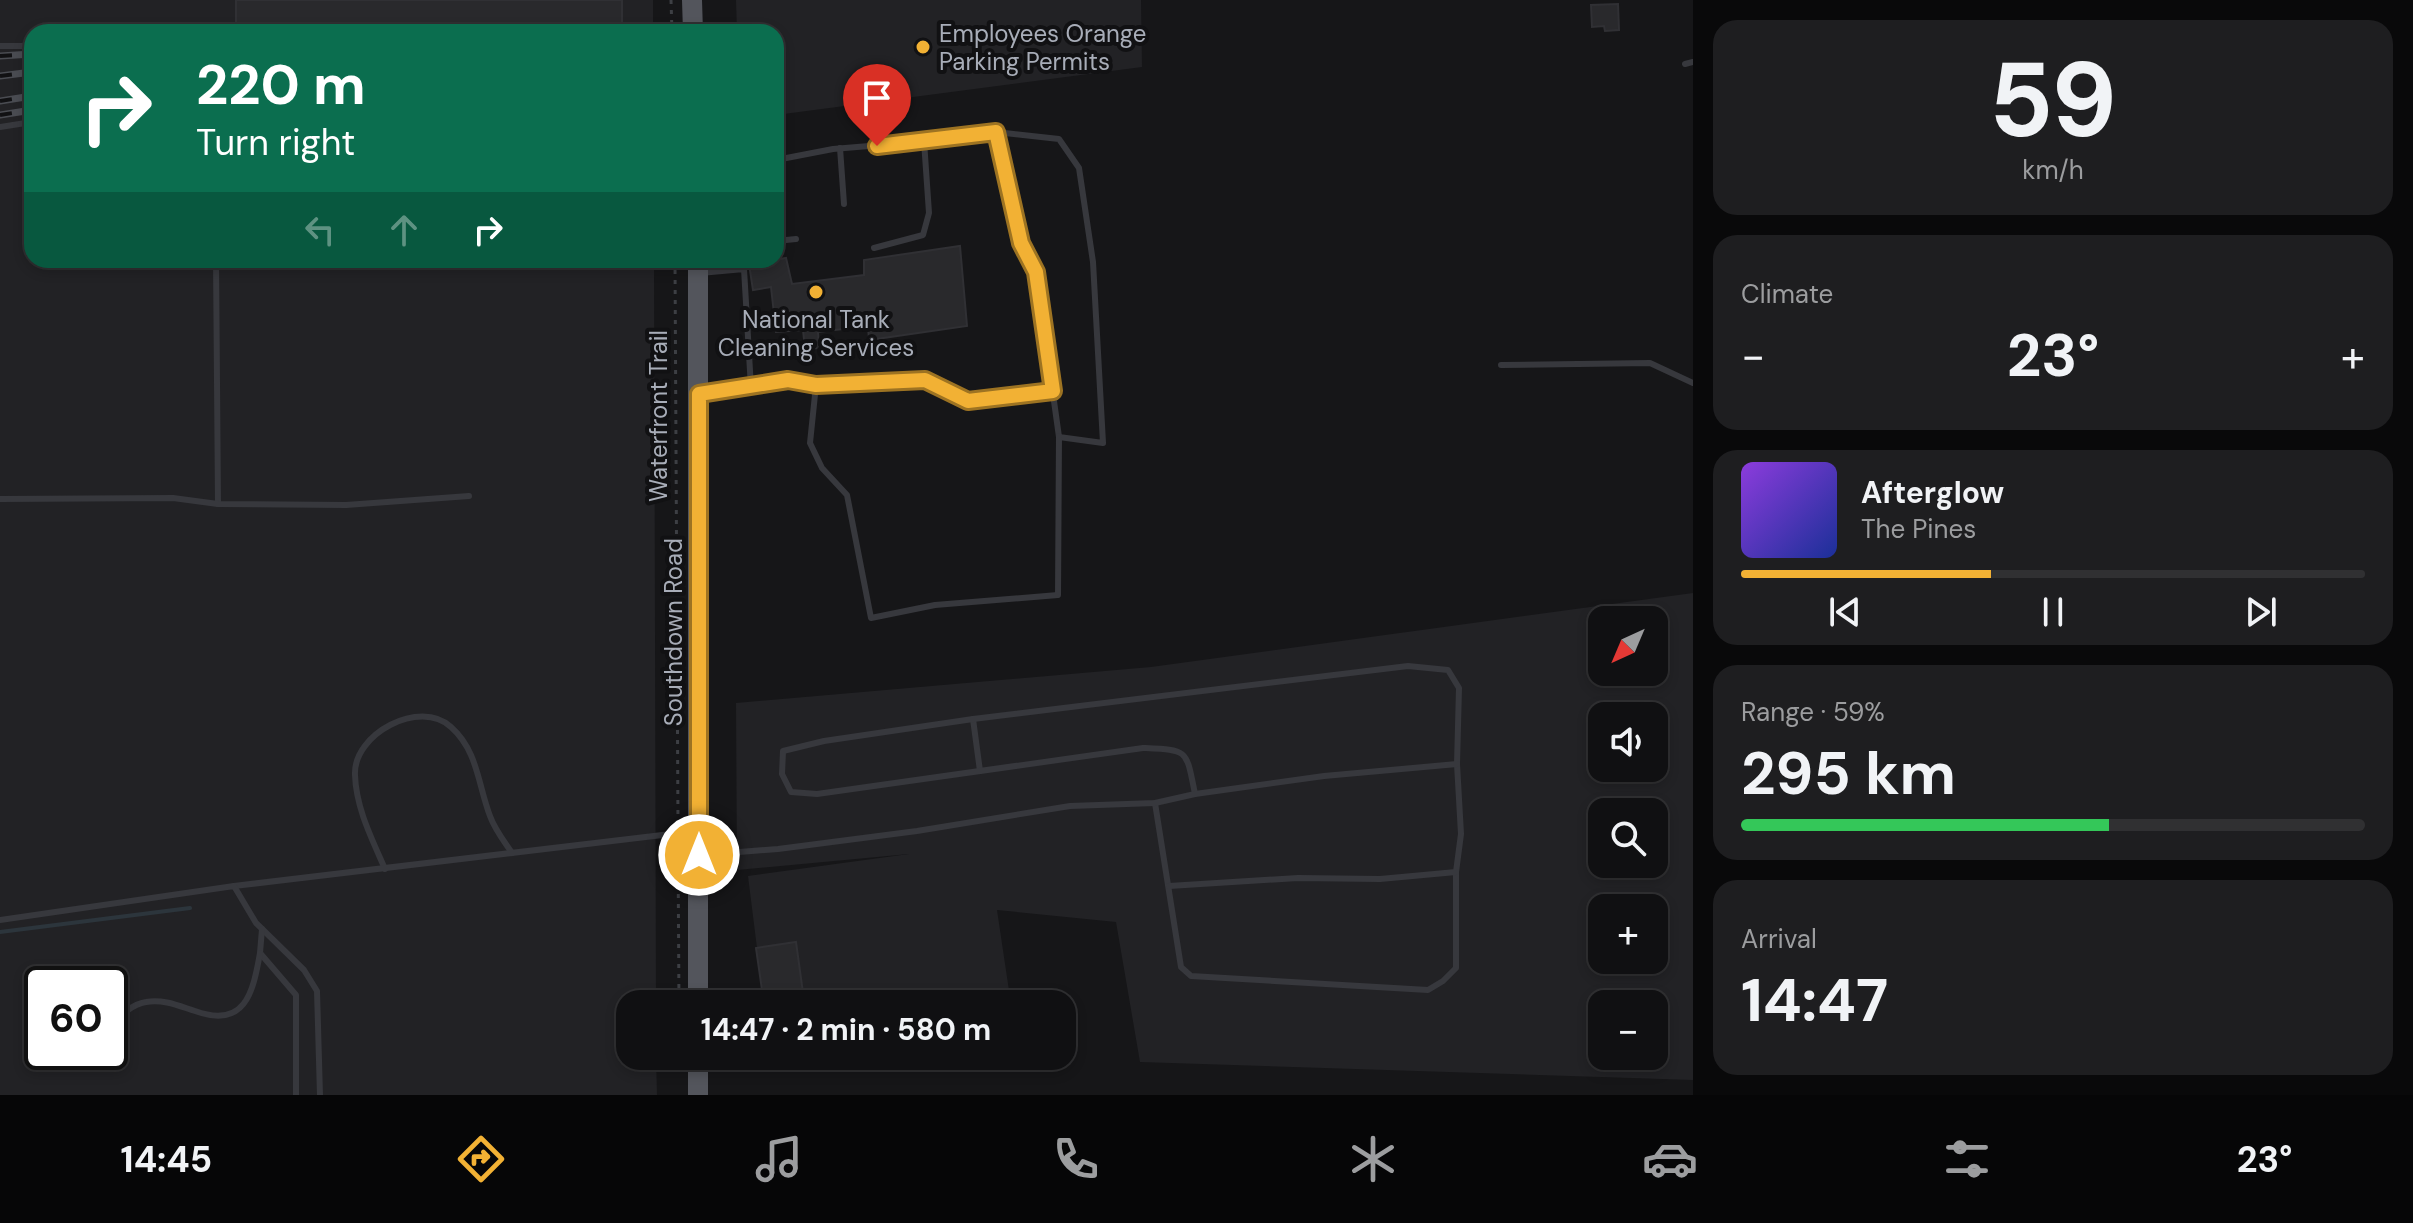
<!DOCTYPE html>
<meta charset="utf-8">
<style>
body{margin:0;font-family:"DM Sans",sans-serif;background:#1e1e20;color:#f1f3f6;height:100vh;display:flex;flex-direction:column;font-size:30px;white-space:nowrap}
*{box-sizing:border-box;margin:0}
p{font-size:26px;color:#9c9d9f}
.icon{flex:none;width:44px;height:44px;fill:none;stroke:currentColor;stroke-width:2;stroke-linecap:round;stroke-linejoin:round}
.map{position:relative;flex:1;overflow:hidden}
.details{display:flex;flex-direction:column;gap:20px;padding:20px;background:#09090a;width:720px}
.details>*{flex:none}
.banner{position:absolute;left:24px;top:24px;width:760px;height:244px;border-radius:24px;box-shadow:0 4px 12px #0003,0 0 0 2px #303032;background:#0b6e4f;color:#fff;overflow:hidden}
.needle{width:52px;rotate:224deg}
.fabs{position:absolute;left:1588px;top:606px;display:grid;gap:16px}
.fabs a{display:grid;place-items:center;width:80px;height:80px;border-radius:16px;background:#101012;box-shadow:0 4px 12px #0003,0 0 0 2px #303032;font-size:40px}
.speed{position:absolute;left:24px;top:966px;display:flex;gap:16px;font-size:40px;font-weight:700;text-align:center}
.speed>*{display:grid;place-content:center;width:104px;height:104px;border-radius:50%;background:#101012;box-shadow:0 4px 12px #0003,0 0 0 2px #303032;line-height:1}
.speed .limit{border:4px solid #111;border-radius:12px;background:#fff;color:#111}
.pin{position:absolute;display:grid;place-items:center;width:68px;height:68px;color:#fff;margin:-82px -34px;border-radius:50% 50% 50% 0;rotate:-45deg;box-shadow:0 0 8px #0007}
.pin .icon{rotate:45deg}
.me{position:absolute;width:88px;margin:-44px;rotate:0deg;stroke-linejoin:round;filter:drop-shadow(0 0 6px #0008)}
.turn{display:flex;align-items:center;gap:28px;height:168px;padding:0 40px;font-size:36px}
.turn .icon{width:104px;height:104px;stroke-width:2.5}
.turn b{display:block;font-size:56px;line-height:68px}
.lanes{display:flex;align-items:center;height:76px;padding:0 40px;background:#0003;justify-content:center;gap:40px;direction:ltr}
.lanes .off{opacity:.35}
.big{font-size:60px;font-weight:700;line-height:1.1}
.details .widget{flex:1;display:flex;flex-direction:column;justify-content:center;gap:12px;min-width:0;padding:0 28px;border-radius:24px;background:#1e1e20}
.details .dial{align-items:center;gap:0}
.dial b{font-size:104px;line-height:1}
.song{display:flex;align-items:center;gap:24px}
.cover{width:96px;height:96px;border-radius:12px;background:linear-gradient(135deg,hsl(270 70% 55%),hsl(230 70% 35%))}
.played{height:8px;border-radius:4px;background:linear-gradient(90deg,#f2b134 40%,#303032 40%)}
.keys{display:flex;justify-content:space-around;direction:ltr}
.heat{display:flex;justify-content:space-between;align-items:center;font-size:44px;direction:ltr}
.charge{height:12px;border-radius:6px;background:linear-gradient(90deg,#34c759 59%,#303032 0)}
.trip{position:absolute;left:616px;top:990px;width:460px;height:80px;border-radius:24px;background:#101012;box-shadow:0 4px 12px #0003,0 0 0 2px #303032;font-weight:700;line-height:80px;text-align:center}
.tab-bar{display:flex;height:128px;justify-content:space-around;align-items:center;background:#060607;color:#9c9d9f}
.tab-bar .icon{width:56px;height:56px}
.tab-bar .active{color:#f2b134}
.tab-bar b{font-size:36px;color:#f1f3f6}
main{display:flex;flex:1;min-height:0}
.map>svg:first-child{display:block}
</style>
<main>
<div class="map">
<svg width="1693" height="1095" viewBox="0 0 1693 1095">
<rect width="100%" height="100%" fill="#161618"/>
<!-- built -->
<g fill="#222225" fill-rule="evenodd">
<path d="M0,0H653V32H32V260H654L656,1004H630V1056H656L657,1095H0ZM42,984H110V1052H42Z"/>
<path d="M736,0H1141L1142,67L776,115V32H737Z"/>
<path d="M1693,593V1080L1140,1062L1116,922L997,910L1011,1004H764L748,876L909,854L737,870L736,703L1151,667ZM1602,620H1654V672H1602ZM1602,716H1654V768H1602ZM1602,812H1654V864H1602ZM1602,908H1654V960H1602ZM1602,1004H1654V1056H1602Z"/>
</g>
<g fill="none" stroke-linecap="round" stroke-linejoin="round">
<!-- stream -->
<path stroke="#2c353c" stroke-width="4" d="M0,932L190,908"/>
</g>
<!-- building -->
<g fill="#29292c" stroke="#303034" stroke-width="2">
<rect x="236" y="0" width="386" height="32"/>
<path d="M1618,4L1619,30L1605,31L1604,26L1592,27L1591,5Z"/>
<path d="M960,246L967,326L869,340L868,326L818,332L819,348L805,349L803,330L776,332L771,287L753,290L749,264L786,258L792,284L864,275V260Z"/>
<path d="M796,942L804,1000L764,1004L756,948Z"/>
</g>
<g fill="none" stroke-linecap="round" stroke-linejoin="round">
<!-- path -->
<g stroke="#3d3f44" stroke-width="3" stroke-dasharray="4 6" stroke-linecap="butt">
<path d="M671,0L672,32"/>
<path d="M675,260L678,824"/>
<path d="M678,844L679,1004"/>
<path d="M679,1056V1076"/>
</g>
<!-- lane -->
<g stroke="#37383d" stroke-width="6">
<path d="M0,46H32"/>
<path d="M1685,64L1693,62"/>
<path d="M0,127L32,122"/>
<path d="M840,148L844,204"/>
<path d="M776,160L833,149L893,144L996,132L1059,139L1079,168L1093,262L1103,443L1059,437L1036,272L1021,243L996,132"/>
<path d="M776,241L796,239"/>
<path d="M874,248L923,235L929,213L924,141"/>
<path d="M216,260L218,504"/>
<path d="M700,273L744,269L751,388L702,394"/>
<path d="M1501,365L1650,363L1693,383"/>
<path d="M751,388L788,380L816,385"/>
<path d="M1053,391L968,401L925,380L816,385L810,443L822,468L847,495L871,618L935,605L1058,595L1059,436"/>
<path d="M0,499L173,498L218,504L346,505L469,496"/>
<path d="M973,719L980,771"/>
<path d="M1155,803L1181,967L1191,976L1428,990L1443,981L1456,968V872L1461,834L1457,764L1459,688L1448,670L1408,666L973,719L824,741L783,751L782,774L791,792L817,794L1143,748C1189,750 1186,749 1195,794"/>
<path d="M702,855L778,849L917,831L1070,806L1155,803L1195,794L1324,776L1457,764"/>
<path d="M385,869C372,839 356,808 355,775C353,734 420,698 451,727C478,751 478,785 490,816C495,830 504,841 512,853"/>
<path d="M234,886L696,831"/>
<path d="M1169,886L1298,878L1380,879L1456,872"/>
<path d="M0,920L234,886L256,923L304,970L317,991L320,1095"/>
<path d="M262,929L260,953L296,995V1095"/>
<path d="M110,1026C120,1016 132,1004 146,1002C164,999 179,1006 195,1011C245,1029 253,993 260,953"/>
</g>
<!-- primary -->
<g stroke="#53555c" stroke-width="20">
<path d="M692,0L693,32"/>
<path d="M698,1004V260"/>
<path d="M698,1095V1056"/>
</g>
<!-- rail casing -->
<g stroke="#4a4c52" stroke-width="7">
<g id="rail">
<path d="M0,56L32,54"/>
<path d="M0,76L32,72"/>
<path d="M0,101L32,96"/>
<path d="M0,115L32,110"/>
</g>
</g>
<!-- rail -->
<use href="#rail" stroke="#111113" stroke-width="4" stroke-dasharray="12" stroke-linecap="butt"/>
</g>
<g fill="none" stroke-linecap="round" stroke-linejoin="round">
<!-- route casing -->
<g stroke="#9d7322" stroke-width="20">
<path id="route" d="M699,855V394L788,380L816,385L925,380L968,401L1053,391L1036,272L1021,243L996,132L877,146"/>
</g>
<!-- route -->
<use href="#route" stroke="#f2b134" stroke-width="14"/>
</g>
<!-- markers -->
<g fill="#f2b134" stroke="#111113" stroke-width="3">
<circle cx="923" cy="47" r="8"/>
<circle cx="816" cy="292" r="8"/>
</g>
<g text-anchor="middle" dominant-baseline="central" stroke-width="8" stroke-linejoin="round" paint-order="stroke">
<!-- poi labels -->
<g font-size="24" fill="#a8adb8" stroke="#111113" text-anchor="start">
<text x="939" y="33">Employees Orange<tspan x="939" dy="28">Parking Permits</tspan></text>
<text x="816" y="319" text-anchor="middle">National Tank<tspan x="816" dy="28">Cleaning Services</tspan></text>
</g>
<!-- street labels -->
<g font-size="24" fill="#a8adb8" stroke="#111113">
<text transform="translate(658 416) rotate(-90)">Waterfront Trail</text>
<text transform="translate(673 632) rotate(-90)">Southdown Road</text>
</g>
</g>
</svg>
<div class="fabs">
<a><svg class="needle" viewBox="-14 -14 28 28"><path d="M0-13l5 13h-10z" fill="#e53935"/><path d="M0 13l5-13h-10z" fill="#9c9d9f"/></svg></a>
<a><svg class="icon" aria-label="sound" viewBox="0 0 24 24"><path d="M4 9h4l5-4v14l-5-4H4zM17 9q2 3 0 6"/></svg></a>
<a><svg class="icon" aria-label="search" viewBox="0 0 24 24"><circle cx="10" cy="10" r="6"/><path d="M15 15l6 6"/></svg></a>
<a>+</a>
<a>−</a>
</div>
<div class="speed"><div class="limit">60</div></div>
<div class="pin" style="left:877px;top:146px;background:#d93025"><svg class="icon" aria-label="arrive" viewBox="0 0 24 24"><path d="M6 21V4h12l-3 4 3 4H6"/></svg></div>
<svg class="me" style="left:699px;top:855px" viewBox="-20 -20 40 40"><circle r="17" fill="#f2b134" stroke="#fff" stroke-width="3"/><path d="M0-11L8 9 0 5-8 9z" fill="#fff"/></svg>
<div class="trip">14:47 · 2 min · 580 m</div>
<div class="banner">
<div class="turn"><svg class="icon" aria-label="right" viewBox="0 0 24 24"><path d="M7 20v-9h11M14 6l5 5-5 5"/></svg><div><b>220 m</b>Turn right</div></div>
<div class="lanes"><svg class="icon off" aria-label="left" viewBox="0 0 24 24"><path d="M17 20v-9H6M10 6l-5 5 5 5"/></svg><svg class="icon off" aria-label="ahead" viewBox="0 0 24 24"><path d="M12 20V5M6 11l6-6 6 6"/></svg><svg class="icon" aria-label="right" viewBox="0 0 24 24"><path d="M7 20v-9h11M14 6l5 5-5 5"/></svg></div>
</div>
</div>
<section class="details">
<div class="widget dial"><b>59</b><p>km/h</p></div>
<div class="widget"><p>Climate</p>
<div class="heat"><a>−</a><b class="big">23°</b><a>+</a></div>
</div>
<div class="widget">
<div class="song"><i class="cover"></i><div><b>Afterglow</b><p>The Pines</p></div></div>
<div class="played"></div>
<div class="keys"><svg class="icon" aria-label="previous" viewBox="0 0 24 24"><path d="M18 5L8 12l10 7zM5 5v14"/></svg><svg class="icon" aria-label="pause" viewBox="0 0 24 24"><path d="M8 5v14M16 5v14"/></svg><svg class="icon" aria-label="next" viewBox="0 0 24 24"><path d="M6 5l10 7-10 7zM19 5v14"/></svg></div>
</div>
<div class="widget"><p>Range · 59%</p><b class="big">295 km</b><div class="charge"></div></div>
<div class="widget"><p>Arrival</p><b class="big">14:47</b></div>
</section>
</main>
<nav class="tab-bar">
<b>14:45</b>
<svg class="icon active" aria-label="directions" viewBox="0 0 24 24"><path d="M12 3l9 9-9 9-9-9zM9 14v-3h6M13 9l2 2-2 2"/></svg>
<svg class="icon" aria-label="music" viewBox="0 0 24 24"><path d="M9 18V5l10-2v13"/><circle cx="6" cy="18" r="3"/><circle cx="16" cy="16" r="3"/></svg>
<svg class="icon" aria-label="phone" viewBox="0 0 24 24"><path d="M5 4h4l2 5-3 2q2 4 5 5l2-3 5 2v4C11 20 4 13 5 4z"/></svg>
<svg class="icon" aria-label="climate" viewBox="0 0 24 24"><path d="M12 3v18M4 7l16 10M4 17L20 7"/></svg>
<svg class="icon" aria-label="car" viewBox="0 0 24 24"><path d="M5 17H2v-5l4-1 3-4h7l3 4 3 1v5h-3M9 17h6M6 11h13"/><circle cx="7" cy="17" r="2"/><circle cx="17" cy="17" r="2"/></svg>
<svg class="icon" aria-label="filters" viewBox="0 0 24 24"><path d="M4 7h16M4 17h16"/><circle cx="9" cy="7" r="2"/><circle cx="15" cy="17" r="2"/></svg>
<b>23°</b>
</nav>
